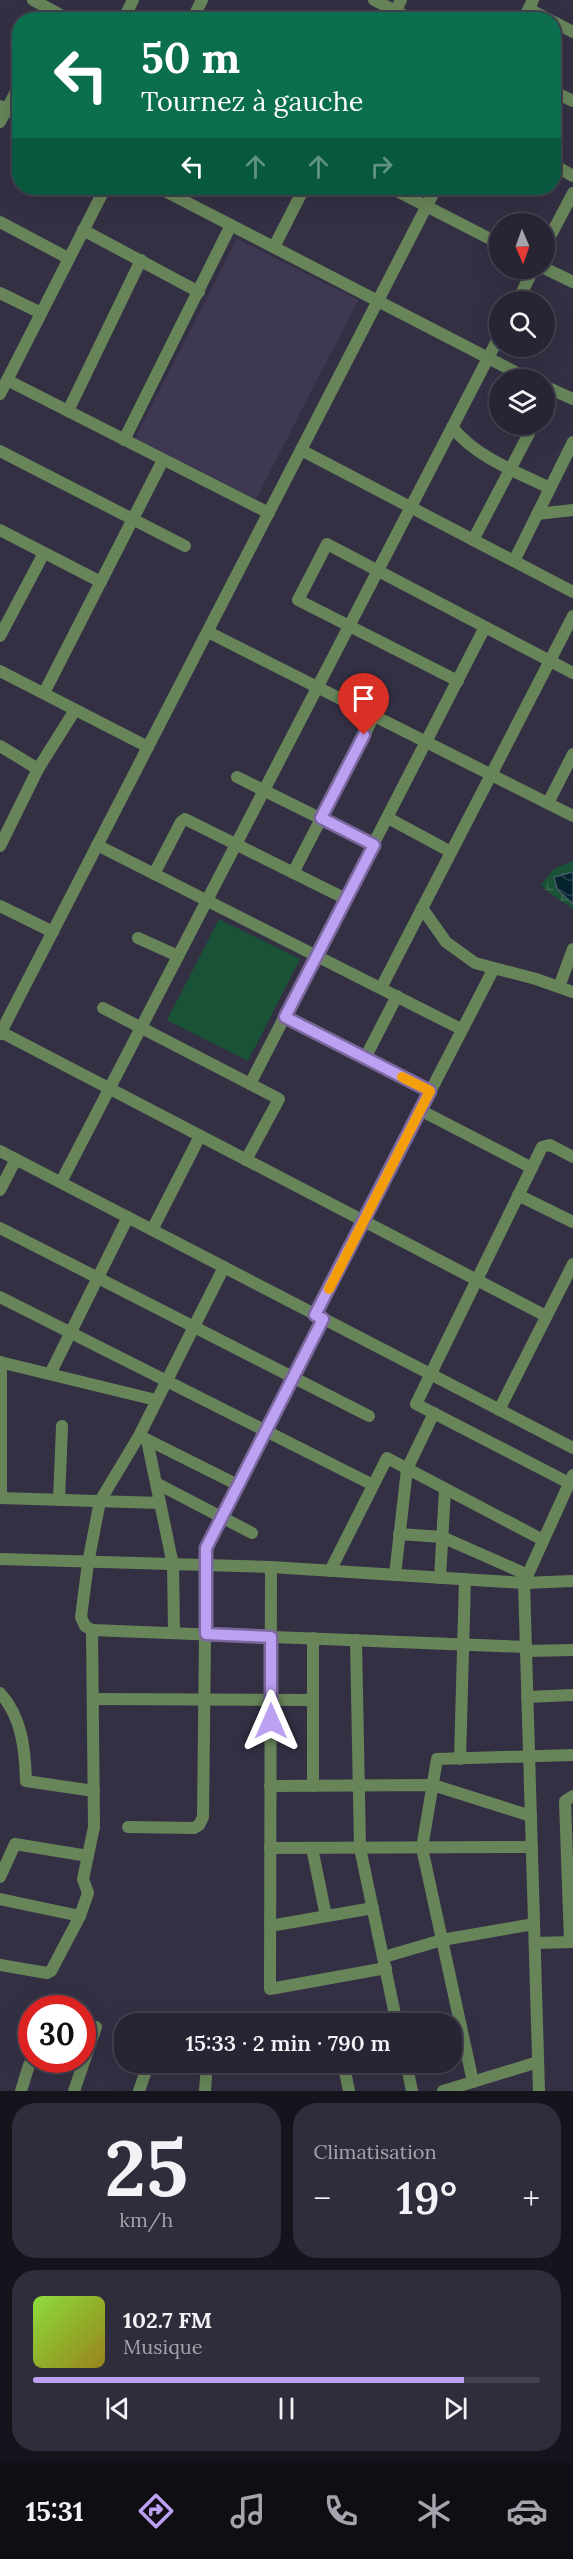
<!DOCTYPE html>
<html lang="fr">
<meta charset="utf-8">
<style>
body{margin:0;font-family:Lora,serif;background:#2f2c3b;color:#f1f3f6;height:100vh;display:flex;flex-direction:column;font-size:22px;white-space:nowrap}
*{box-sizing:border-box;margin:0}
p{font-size:20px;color:#a4a4ac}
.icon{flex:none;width:33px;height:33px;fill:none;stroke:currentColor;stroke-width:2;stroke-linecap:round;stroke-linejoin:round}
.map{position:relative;height:2091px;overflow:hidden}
.drawer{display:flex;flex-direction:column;gap:12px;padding:12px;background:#15141c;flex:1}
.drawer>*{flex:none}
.hud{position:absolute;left:12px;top:12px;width:549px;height:183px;border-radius:24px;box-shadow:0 6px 24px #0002,0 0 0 2px #43414e;background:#0b6e4f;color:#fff;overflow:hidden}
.needle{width:39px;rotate:178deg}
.buttons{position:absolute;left:489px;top:213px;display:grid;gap:12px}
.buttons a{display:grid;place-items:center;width:66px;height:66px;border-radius:50%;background:#272433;box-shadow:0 6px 24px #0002,0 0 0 2px #43414e;font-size:30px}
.speed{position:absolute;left:18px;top:1995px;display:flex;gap:12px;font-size:30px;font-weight:700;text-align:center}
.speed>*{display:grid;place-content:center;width:78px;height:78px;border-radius:50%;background:#272433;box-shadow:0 6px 24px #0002,0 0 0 2px #43414e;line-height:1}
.speed .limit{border:9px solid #d22;background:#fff;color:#111}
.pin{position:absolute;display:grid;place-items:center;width:51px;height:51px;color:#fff;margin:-62px -26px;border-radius:50% 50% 50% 0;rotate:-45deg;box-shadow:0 0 6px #0007}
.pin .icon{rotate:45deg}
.me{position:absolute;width:66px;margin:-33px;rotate:0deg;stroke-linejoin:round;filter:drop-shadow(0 0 4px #0008)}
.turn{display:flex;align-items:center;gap:21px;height:126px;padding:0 30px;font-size:27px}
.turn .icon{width:78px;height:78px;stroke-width:2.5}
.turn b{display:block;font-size:42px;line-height:51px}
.lanes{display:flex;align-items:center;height:57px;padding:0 30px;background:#0003;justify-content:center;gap:30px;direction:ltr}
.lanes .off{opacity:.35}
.big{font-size:45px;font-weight:600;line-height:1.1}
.drawer .card{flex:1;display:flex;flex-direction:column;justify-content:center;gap:9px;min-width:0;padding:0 21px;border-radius:24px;background:#2f2c3b}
.drawer .dial{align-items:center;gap:0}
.dial b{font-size:78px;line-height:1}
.song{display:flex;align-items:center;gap:18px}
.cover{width:72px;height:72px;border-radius:9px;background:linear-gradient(135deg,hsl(90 70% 55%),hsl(50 70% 35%))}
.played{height:6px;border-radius:3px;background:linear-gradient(90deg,#bca0f2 85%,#43414e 85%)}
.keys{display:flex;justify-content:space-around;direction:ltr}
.heat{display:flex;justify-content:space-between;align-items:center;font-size:33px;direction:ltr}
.drawer .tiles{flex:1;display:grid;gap:12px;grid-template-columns:1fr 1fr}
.card:last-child{grid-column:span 2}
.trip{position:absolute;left:114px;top:2013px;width:348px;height:60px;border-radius:24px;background:#272433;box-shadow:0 6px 24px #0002,0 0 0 2px #43414e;font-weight:600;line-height:60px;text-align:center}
.dock{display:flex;height:96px;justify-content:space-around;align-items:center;background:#100e14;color:#a4a4ac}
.dock .icon{width:42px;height:42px}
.dock .active{color:#bca0f2}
.dock b{font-size:27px;color:#f1f3f6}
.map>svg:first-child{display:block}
</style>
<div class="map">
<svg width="573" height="2091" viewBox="0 0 573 2091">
<defs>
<pattern id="wetland-marsh" width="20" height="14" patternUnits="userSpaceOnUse" patternTransform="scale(1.5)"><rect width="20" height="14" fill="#1a5237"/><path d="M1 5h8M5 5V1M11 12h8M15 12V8" fill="none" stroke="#3b6a54"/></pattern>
<pattern id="water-waves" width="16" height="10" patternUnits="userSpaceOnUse" patternTransform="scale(1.5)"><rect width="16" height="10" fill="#05232d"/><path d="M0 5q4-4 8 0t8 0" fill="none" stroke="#29424b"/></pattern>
</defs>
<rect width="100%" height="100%" fill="#343044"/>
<!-- built -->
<path fill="#3e3852" d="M237,239L358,300L256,499L135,438Z"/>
<!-- wetland -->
<path fill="url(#wetland-marsh)" d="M573,861V910C562,899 552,897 541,885L555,868Z"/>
<!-- pitch -->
<path fill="#1a5237" d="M219,919L300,959L248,1061L167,1020Z"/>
<!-- water -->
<path fill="url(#water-waves)" stroke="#465a65" stroke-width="1.5" d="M573,872V904L557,889L554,877Z"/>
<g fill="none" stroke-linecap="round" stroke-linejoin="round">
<!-- minor -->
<g stroke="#68855a" stroke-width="12">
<path d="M33,0L70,20"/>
<path d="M374,0L413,20"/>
<path d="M529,9L550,20"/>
<path d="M123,20L133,0"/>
<path d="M192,20L202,0"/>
<path d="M391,20L401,0"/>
<path d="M554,22L573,32"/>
<path d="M554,92L573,101"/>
<path d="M0,106L20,116"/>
<path d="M0,122L20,84"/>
<path d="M554,165L573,176"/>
<path d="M159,188L531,380"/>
<path d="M391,188L500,244"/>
<path d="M0,222L68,258"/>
<path d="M83,230L199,292"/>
<path d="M274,247L304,188"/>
<path d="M544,248L573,193"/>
<path d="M544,268L573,282"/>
<path d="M0,293L41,313"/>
<path d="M517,302L534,268"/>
<path d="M7,380L269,513"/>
<path d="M544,386L573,399"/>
<path d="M0,394L105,188"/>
<path d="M544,405L553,390"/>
<path d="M68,411L141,260"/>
<path d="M452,427C477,458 515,471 550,488"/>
<path d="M124,440L231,225"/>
<path d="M301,450L573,592"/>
<path d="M0,451L185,546"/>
<path d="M537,514L573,510"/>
<path d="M0,530L101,582"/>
<path d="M473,540L534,424"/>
<path d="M514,561L573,442"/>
<path d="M208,632L573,816"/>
<path d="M0,636L44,553"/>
<path d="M0,671L148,747"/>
<path d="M458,681L298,600L327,544L573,673"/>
<path d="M44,693L163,460"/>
<path d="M0,746L38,769"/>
<path d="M237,777L374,845"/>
<path d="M548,803L573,754"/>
<path d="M388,818L451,852"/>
<path d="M97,845L461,1029"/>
<path d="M0,846L38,769L75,710"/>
<path d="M293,873L375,714"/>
<path d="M154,874L181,822L185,819L346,899"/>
<path d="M0,906L53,932"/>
<path d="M422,908L446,942L475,963L536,979L573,992"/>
<path d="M138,938L178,956"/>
<path d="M559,987L573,949"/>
<path d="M381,988L573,616"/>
<path d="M103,1008L279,1099L246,1160"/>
<path d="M285,1017L430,1091"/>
<path d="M1,1032L546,1316"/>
<path d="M365,1058L397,996"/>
<path d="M250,1084L485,627"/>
<path d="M420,1110L532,1168"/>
<path d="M0,1151L573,1448"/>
<path d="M61,1182L500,335"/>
<path d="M0,1190L16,1159"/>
<path d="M518,1195L573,1222"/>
<path d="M0,1228L369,1416"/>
<path d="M152,1230L200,1136"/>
<path d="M224,1267L139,1436L100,1501L88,1563L81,1617L85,1626L92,1630L526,1647"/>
<path d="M0,1297L373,1485"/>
<path d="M315,1315L493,970"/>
<path d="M0,1362L156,1400"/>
<path d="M50,1374L128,1217"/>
<path d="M499,1410L573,1264"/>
<path d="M142,1437L238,1485"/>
<path d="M147,1440L173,1565L174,1633"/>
<path d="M156,1483L252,1533"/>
<path d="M569,1483L416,1404L542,1147L550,1145L573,1157"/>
<path d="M0,1498L160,1503"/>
<path d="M1,1498V1362"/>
<path d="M59,1500L62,1426"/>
<path d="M399,1534L442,1537L528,1575"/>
<path d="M0,1559L271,1567L524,1583L573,1581"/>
<path d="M271,1567L270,1989L386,1968"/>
<path d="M330,1571L387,1458L543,1540"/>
<path d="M395,1575L407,1469L434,1413"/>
<path d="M440,1578L445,1489"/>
<path d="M356,1640L360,1848L397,2024"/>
<path d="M526,1651L573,1650"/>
<path d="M0,1693C22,1717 25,1749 26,1781L94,1791"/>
<path d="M527,1697L573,1695"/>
<path d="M93,1699L313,1700"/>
<path d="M460,1759L465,1579"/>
<path d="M270,1786L433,1785L531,1816"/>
<path d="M313,1786V1638"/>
<path d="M128,1827L194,1828L199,1825L203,1817L206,1548L323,1319"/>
<path d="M270,1848L532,1847"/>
<path d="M312,1848L326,1916"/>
<path d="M0,1877L15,1844L88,1856"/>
<path d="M0,1899L80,1916"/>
<path d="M270,1926L373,1908"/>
<path d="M570,1942L565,1801L573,1796"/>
<path d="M535,1943L573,1942"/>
<path d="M384,1957L442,1940L534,1924"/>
<path d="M0,1965L47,1973L51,1971L80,1916L88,1893L83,1879L94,1827L92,1630"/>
<path d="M343,2062L349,2091"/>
<path d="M406,2062L412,2091"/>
<path d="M473,2082L422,1848L437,1759L573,1755"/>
<path d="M21,2091L29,2065"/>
<path d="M74,2091L96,2027"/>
<path d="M139,2091L149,2062"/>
<path d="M205,2091L206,2077"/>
<path d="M443,2091L538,2062"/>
<path d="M539,2091L524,1583L573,1475"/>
</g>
<!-- tertiary -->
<g stroke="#68855a" stroke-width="12">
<path d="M523,20L533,0"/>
<path d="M0,1034L436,188"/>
</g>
</g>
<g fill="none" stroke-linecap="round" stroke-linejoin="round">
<!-- route casing -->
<g stroke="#7a689d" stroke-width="15">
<path id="route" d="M271,1721V1637L206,1634V1548L323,1319L315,1315L430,1091L285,1017L374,845L321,818L364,735"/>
</g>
<!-- route -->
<use href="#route" stroke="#bca0f2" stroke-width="10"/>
<!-- slow -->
<path stroke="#f59e0b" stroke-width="10" d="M329,1289L430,1091L402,1077"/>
</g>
</svg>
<div class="buttons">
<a><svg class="needle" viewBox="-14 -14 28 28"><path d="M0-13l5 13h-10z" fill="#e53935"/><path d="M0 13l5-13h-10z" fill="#a4a4ac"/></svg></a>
<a><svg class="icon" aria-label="search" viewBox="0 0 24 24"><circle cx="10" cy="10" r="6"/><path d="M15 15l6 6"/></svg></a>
<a><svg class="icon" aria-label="layers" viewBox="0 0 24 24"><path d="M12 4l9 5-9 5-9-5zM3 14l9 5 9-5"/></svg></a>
</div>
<div class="speed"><div class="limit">30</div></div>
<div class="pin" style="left:364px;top:735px;background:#d93025"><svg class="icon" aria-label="arrive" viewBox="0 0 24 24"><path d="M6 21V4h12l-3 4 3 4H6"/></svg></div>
<svg class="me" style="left:271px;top:1721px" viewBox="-20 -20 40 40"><path d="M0-17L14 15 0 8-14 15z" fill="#bca0f2" stroke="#fff" stroke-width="4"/></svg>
<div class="trip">15:33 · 2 min · 790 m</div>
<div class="hud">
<div class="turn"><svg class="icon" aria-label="left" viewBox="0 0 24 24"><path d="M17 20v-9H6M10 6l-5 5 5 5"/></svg><div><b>50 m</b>Tournez à gauche</div></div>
<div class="lanes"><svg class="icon" aria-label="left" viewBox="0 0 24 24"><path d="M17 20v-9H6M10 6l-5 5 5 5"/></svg><svg class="icon off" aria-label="ahead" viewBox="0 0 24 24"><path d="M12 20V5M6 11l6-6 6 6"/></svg><svg class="icon off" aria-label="ahead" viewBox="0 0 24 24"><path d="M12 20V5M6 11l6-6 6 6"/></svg><svg class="icon off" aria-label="right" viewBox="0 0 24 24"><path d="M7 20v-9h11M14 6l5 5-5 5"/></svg></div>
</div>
</div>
<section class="drawer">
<div class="tiles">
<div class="card dial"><b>25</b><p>km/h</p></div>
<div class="card"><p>Climatisation</p>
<div class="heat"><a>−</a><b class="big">19°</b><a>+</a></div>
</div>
<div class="card">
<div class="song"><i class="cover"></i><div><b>102.7 FM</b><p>Musique</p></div></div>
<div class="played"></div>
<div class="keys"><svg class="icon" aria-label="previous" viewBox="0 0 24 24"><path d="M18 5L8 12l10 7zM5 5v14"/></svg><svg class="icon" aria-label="pause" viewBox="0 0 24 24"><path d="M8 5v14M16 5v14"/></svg><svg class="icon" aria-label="next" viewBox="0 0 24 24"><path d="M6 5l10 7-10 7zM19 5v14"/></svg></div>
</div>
</div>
</section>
<nav class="dock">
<b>15:31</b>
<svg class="icon active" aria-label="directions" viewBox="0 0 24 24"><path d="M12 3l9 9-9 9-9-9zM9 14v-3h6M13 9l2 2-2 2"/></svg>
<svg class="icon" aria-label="music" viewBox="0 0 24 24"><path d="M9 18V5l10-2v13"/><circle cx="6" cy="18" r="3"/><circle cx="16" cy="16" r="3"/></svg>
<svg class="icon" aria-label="phone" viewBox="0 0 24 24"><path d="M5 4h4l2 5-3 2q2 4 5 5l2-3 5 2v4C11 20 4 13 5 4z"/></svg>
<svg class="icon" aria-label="climate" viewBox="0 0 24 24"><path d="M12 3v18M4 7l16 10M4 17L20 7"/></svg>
<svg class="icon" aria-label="car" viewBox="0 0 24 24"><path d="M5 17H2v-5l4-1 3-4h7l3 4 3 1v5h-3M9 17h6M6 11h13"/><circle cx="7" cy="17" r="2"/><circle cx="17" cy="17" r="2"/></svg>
</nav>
